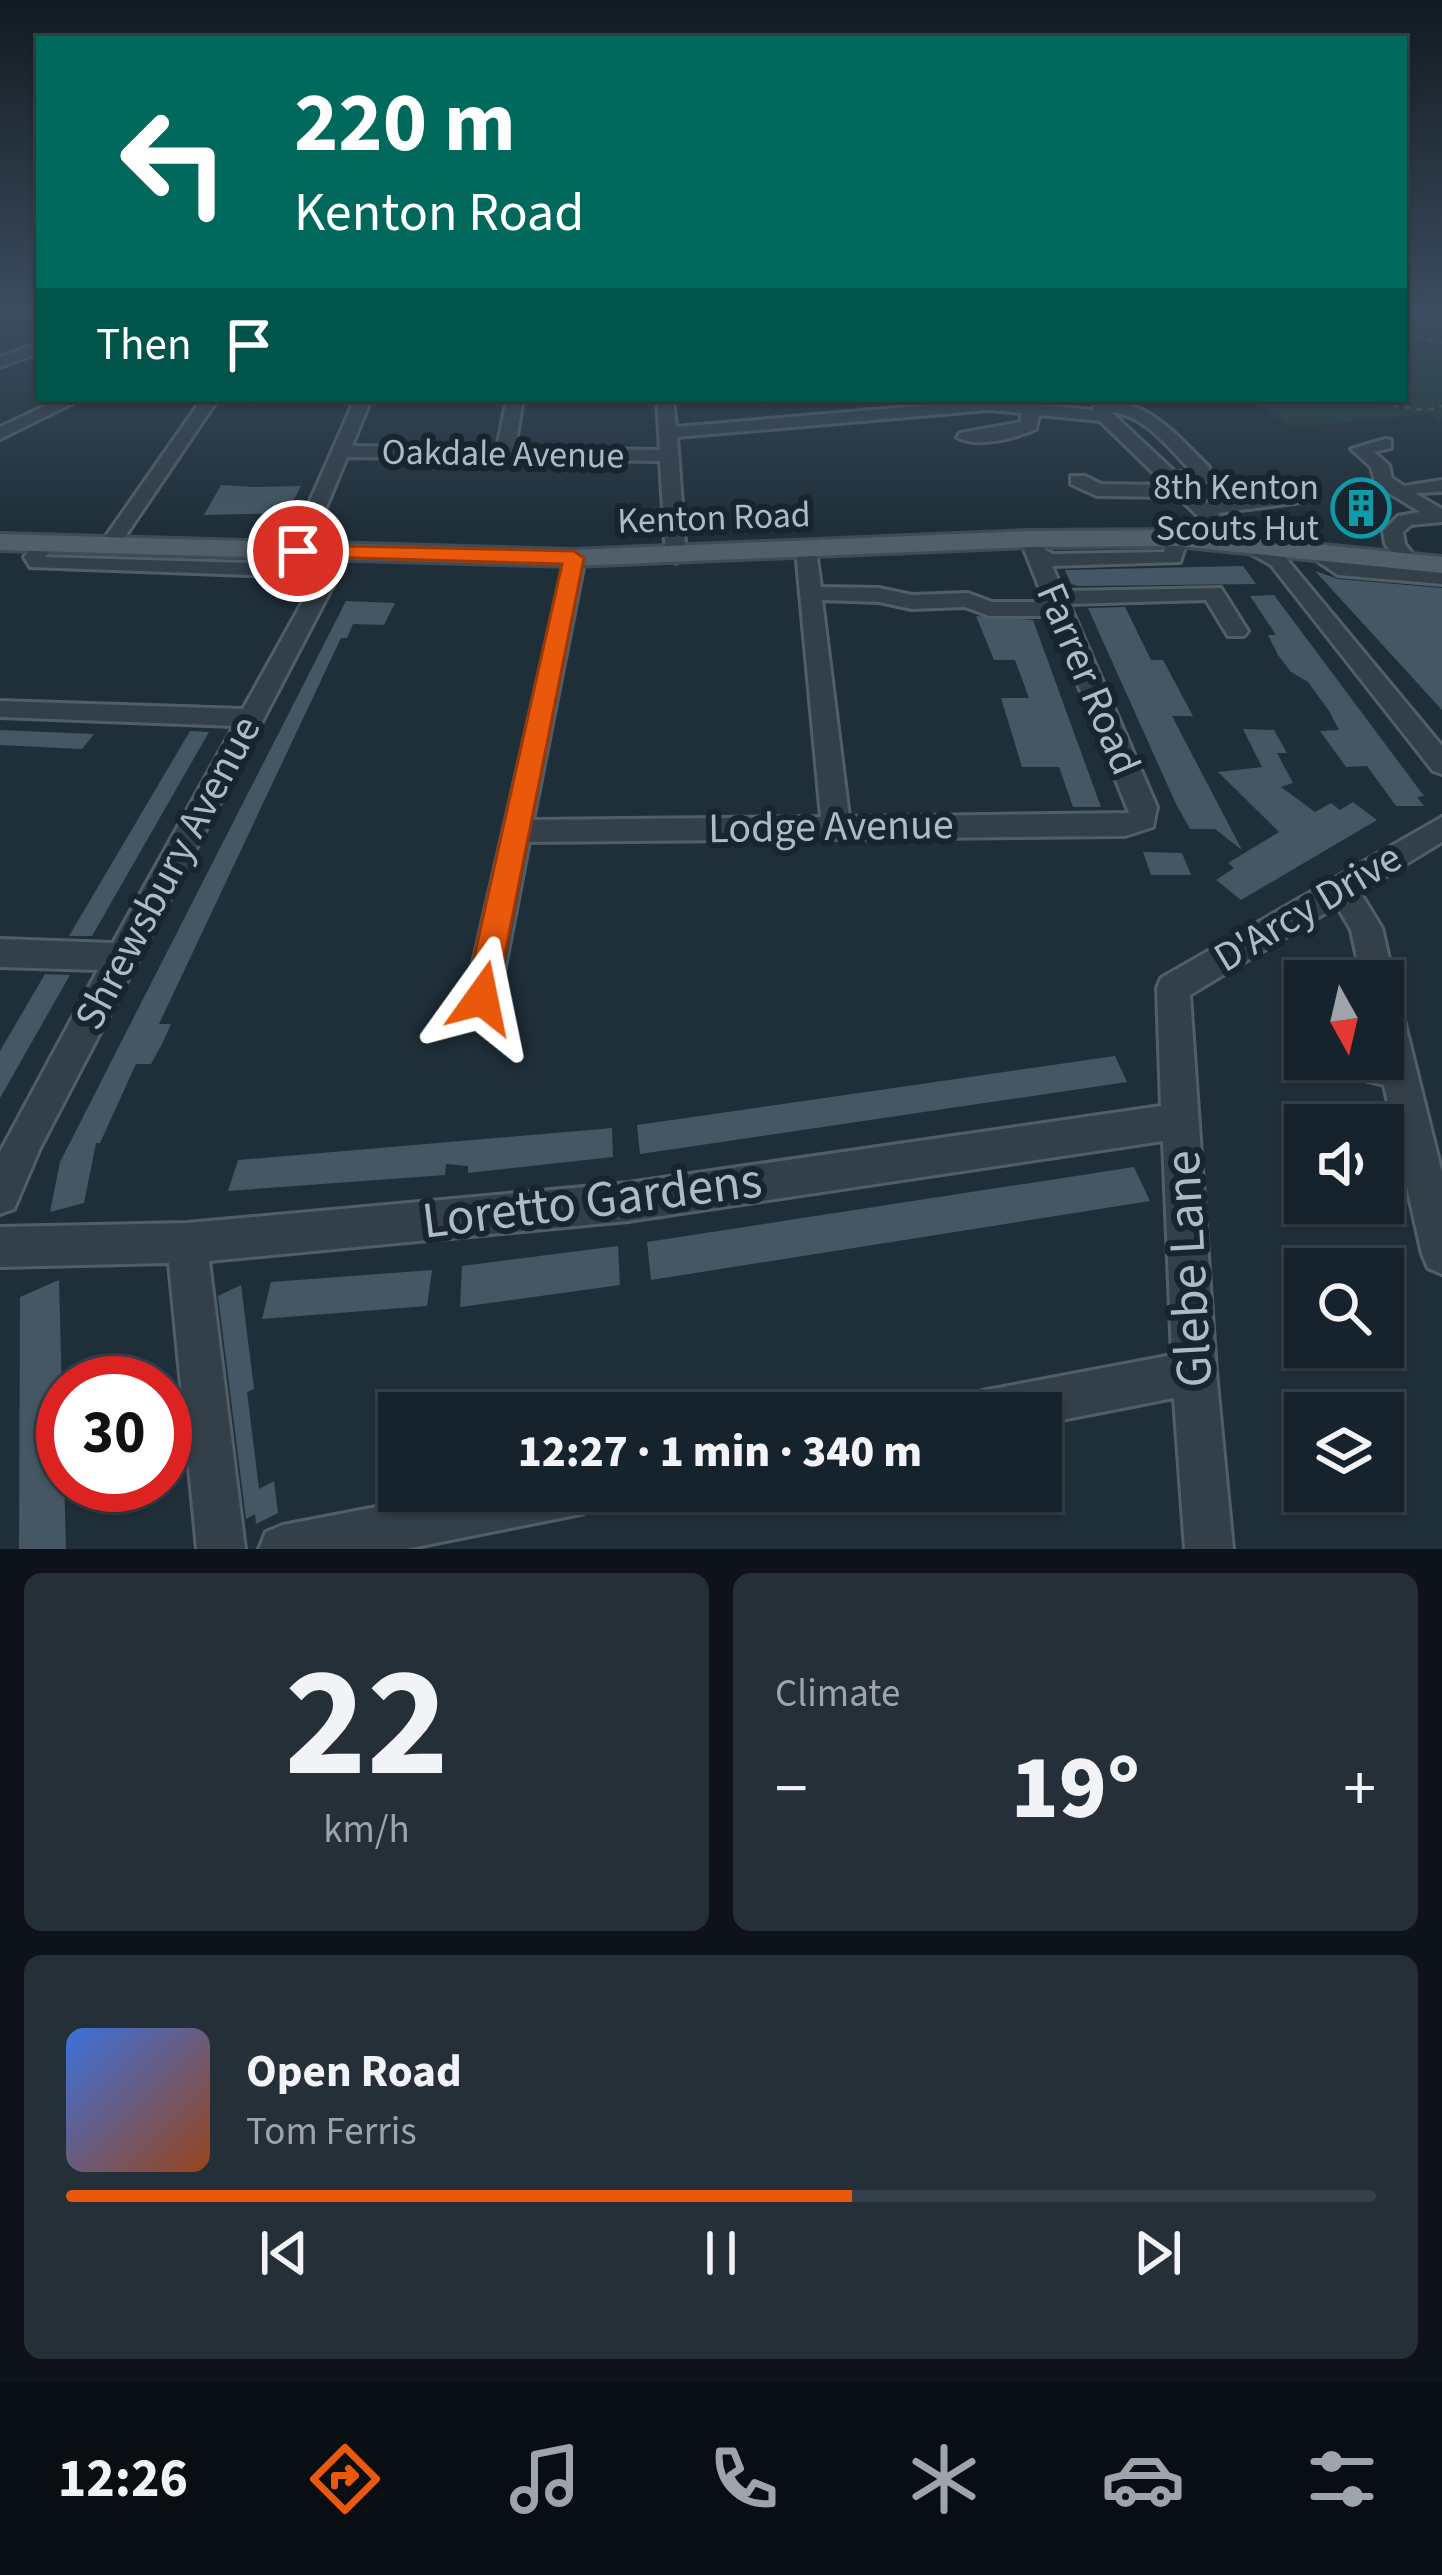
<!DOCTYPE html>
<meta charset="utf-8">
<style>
body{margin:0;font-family:"Source Sans 3",sans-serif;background:#242f38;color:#f1f3f6;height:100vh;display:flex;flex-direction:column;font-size:45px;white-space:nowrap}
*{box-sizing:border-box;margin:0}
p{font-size:39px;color:#9ea4a9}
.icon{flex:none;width:66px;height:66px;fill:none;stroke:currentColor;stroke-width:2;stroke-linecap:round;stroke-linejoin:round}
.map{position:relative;height:1549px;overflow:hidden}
.panel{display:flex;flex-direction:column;gap:24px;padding:24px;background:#0d1318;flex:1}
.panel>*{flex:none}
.top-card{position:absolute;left:36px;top:36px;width:1371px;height:366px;border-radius:0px;box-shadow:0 3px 9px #0004,0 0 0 3px #364048;background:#00695c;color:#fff;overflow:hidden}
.needle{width:78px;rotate:172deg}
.tools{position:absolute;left:1284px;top:960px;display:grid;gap:24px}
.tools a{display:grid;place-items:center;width:120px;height:120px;border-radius:0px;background:#17232c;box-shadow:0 3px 9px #0004,0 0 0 3px #364048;font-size:60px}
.speed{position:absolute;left:36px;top:1356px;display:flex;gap:24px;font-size:60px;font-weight:700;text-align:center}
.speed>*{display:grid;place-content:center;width:156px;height:156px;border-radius:50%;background:#17232c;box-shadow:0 3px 9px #0004,0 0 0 3px #364048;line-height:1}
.speed .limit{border:18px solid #d22;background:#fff;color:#111}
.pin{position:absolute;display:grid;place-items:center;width:102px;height:102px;color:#fff;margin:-51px;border:6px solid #fff;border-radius:50%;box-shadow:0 3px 12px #0007}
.me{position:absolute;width:132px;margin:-66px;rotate:12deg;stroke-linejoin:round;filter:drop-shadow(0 0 9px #0008)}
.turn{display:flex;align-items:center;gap:42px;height:252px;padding:0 60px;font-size:54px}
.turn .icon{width:156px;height:156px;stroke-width:2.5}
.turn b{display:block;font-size:84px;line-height:102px}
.then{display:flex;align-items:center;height:114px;padding:0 60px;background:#0003;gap:24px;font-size:45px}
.big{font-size:90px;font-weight:800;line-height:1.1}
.panel .tile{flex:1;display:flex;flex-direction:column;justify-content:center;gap:18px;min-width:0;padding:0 42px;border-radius:18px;background:#242f38}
.panel .dial{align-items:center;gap:0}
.dial b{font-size:156px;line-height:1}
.song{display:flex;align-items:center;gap:36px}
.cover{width:144px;height:144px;border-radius:18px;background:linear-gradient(135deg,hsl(220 70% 55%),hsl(20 70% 35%))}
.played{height:12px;border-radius:6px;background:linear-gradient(90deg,#ea580c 60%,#364048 60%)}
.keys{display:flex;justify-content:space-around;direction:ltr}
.heat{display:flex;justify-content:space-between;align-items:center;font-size:66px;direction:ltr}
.panel .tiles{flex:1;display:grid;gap:24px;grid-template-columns:1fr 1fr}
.tile:last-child{grid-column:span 2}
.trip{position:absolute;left:378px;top:1392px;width:684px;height:120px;border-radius:0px;background:#17232c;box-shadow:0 3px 9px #0004,0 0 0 3px #364048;font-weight:800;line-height:120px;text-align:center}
.tab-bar{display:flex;height:192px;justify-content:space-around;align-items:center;background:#090e12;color:#9ea4a9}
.tab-bar .icon{width:84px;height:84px}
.tab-bar .current{color:#ea580c}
.tab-bar b{font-size:54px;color:#f1f3f6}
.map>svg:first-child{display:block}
</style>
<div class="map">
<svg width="1442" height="1549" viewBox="0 0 1442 1549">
<rect width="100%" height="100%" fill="#1f2f3a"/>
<!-- green -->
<path fill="#213b3a" d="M1404,310H1442V422L1429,414L1291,428L1254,399H1404Z"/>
<!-- building -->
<g fill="#455764">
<path d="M221,485L255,487L301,486L287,513L204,515Z"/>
<path d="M1243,566L1256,584L1078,586L1071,584L1065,570Z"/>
<path d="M1315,571L1338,579L1442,588V710Z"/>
<path d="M1274,595L1424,796L1417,797L1424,806H1396L1367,766L1346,767L1320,731L1339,730L1329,711L1308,682L1291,672L1278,655L1268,635H1276L1250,596Z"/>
<path d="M346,601L395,603L384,625L353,624L347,638H341L159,1024H171L163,1042L151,1064H136L100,1143H96L84,1203L50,1212L60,1162Z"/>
<path d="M1125,607L1151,660H1163L1193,716H1172L1242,850L1215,829H1190L1176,804L1088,608Z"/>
<path d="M976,616L1033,620L1101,807H1073L1059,767H1022L1001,698H1029L1015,660H994Z"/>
<path d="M1243,729L1274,730L1287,753H1277L1293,783L1281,787L1315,812L1331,803L1340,810L1353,802L1377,820L1241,900L1216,880L1234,868L1228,863L1279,832L1218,772L1262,767Z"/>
<path d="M0,730L94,734L82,749L0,745Z"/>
<path d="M190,731L209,732L92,936H69Z"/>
<path d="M1143,852L1182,853L1191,875H1151Z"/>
<path d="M45,974L70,975L0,1098V1051Z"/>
<path d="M1115,1056L1127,1082L640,1154L637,1125Z"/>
<path d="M612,1128L613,1157L468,1173V1166L446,1164L445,1175L228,1191L238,1160Z"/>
<path d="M1134,1167L1150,1201L651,1280L647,1242Z"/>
<path d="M618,1246L620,1285L460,1307L462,1266Z"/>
<path d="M432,1270L427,1306L262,1319L271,1282Z"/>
<path d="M59,1280L66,1549H19L20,1297Z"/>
<path d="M241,1285L254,1389L247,1392L259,1489L274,1481L278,1513L256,1524L255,1514L246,1519L218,1296Z"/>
</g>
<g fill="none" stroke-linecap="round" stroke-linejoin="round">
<!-- minor casing -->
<g stroke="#505e68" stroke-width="6">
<g id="minor">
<path d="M39,343V353L0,367V357Z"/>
<path d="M60,399H81L0,439V427Z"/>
<path d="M202,399H218L116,550H102L99,546Z"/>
<path d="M355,399H371L352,446L497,448L507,399H523L515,448L660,450L657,399H673L676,427L989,400L1093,410L1095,404C1145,394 1176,435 1209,467L1208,481L1186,483L1207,503L1316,491V499L1309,501L1218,513L1233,528L1285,557L1442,746V774L1433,771L1271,565L1219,536L1178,497L1097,496L1071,484V476H1085L1101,484L1166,485L1100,421L1039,415L1036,429C1016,438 976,449 957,437L960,433L1021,422V413L989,410L677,437L686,557L676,563L666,557L660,461L347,457L308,551L298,557L291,555L288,551ZM1111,412C1145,415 1170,449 1192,472H1175Z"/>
<path d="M1385,439L1391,440V448L1374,452L1389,465L1392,478L1404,486L1442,480V492L1415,493L1442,509V522L1411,525L1403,532L1405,544L1420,563L1411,569L1442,572V584L1338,575L1307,554L1317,548L1344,563L1405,568L1385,544L1383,531L1398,516L1420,512L1376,485L1371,467L1351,449Z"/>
<path d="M1178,532L1188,538L1180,562L1052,566L1063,591L1221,588L1248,631L1244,636H1228L1206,600L1069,604L1157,807L1153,827L1125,836L529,842L499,998L494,1008L482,1013L470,1008L465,998L567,554L574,552L585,558L533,820L821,817L796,551L799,547L806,545L816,551L821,587L879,588L912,595L968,593L992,602H1045L1020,539L1023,535H1037L1045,550L1053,554L1164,552L1171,534ZM822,600L879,602L912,609L965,607L989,616H1051L1129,813L849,817Z"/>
<path d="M45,538L55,544L45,557L280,564L318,574L333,549H347L350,553L40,1148L14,1209L0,1214V1152L98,970L0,967V939L113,943L234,726L0,717V701L243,709L312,585L279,576L30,567L24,557L38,540Z"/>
<path d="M1442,817V842L1360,892L1382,928L1394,981L1389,991L1400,1004L1442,1173V1274L1428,1268L1422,1254L1384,1085L1327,1070L1322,1059H1383V981H1362L1351,930L1337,906L1190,995L1216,1372L1233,1549H1185L1174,1398L1041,1424V1413H960L966,1397L982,1391L1172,1355L1163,1141L628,1221L209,1261L245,1549H197L169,1263L0,1267V1227L187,1223L628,1183L1161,1106L1157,988L1161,978Z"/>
<path d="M459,1491H604L598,1508L581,1514L406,1549H259L266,1532L283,1525Z"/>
</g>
</g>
<!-- major casing -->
<g stroke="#3f4c57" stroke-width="6">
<path id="major" d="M1178,530L1442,557V573L1178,546L1030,547L574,566L0,550V534L574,550L1030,531Z"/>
</g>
<!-- path -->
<g stroke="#3f5756" stroke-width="3" stroke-dasharray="6 6" stroke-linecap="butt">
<path d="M1404,336L1442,342"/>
<path d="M1345,399L1426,410L1442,406"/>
</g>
<!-- minor -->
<use href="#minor" fill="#33404a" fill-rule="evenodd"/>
<!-- major -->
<use href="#major" fill="#515f6a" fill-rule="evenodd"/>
</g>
<!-- sky -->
<linearGradient id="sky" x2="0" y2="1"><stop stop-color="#111a20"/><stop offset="0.59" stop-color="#3c4d60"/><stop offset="1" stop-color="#3c4d60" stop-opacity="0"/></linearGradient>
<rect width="1442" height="527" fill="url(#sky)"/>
<!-- route -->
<path fill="#ea580c" stroke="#983908" stroke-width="3" d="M298,545L574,551L584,558L494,1009L482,1013L470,1009L465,998L562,564L290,556V547Z"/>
<!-- icons -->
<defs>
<g id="building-ring" transform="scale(3)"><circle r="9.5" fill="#19252e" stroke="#0f9aa8" stroke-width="1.5"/><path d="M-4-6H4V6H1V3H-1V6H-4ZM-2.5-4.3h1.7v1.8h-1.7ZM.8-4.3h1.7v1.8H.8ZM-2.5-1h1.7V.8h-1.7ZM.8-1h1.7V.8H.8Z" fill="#0f9aa8"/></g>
</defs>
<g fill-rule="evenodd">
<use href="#building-ring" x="1361" y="508"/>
</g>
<g text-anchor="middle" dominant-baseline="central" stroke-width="12" stroke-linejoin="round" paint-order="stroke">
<!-- far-street labels -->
<g font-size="36" fill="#adbbc7" stroke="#19252e">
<text transform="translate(503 454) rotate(1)">Oakdale Avenue</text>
<text transform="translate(714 518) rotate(-2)">Kenton Road</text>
</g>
<!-- far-poi labels -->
<g font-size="36" fill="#adbbc7" stroke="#19252e" text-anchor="end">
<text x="1319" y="487">8th Kenton<tspan x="1319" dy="41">Scouts Hut</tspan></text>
</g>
<!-- street labels -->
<g font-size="42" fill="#adbbc7" stroke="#19252e">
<text transform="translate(1088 679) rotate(67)">Farrer Road</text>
<text transform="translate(831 827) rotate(-1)">Lodge Avenue</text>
<text transform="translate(168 873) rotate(-62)">Shrewsbury Avenue</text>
<text transform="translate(1308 908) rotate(-31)">D'Arcy Drive</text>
</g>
<!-- near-street labels -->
<g font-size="51" fill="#adbbc7" stroke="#19252e">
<text transform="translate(592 1201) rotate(-7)">Loretto Gardens</text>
<text transform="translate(1189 1269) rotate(-93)">Glebe Lane</text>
</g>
</g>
</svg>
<div class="tools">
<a><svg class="needle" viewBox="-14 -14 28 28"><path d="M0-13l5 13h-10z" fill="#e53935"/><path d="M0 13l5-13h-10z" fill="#9ea4a9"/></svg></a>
<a><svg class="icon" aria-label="sound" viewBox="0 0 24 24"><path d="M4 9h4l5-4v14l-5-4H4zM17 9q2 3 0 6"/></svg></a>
<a><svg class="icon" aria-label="search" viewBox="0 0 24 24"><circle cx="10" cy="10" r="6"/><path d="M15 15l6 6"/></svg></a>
<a><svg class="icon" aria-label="layers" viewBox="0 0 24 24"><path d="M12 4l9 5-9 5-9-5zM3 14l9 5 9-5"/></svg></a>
</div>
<div class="speed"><div class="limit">30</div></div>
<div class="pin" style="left:298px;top:551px;background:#d93025"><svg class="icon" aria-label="arrive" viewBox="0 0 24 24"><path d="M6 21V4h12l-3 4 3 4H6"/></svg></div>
<svg class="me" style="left:482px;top:998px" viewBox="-20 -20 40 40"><path d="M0-17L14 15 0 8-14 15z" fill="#ea580c" stroke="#fff" stroke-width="4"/></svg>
<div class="trip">12:27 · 1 min · 340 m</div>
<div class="top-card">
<div class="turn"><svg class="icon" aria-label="left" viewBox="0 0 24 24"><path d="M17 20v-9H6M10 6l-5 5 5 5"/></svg><div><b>220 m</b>Kenton Road</div></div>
<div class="then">Then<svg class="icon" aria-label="arrive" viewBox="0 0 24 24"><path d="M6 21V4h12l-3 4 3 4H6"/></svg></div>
</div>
</div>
<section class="panel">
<div class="tiles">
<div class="tile dial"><b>22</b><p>km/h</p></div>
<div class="tile"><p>Climate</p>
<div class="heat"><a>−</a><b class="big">19°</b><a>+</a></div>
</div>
<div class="tile">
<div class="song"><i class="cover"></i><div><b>Open Road</b><p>Tom Ferris</p></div></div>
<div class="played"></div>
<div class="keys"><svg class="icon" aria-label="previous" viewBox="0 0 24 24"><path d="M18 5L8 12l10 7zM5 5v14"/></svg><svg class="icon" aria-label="pause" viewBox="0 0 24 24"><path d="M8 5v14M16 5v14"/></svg><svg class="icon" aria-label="next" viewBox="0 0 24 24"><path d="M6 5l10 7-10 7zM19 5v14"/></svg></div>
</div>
</div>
</section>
<nav class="tab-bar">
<b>12:26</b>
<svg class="icon current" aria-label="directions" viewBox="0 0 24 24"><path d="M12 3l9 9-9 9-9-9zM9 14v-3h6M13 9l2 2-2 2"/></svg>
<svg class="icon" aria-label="music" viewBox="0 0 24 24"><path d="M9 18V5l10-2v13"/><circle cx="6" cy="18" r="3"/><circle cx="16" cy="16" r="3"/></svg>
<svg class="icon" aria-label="phone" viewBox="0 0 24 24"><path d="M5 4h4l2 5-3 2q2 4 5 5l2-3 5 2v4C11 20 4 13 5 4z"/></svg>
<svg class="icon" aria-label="climate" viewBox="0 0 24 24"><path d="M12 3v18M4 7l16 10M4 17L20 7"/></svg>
<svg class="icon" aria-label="car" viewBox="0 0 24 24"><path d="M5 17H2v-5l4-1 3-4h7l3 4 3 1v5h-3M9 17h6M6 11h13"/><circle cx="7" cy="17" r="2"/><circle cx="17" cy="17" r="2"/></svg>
<svg class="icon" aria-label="filters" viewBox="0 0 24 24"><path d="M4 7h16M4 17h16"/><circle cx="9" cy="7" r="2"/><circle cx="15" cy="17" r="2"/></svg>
</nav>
